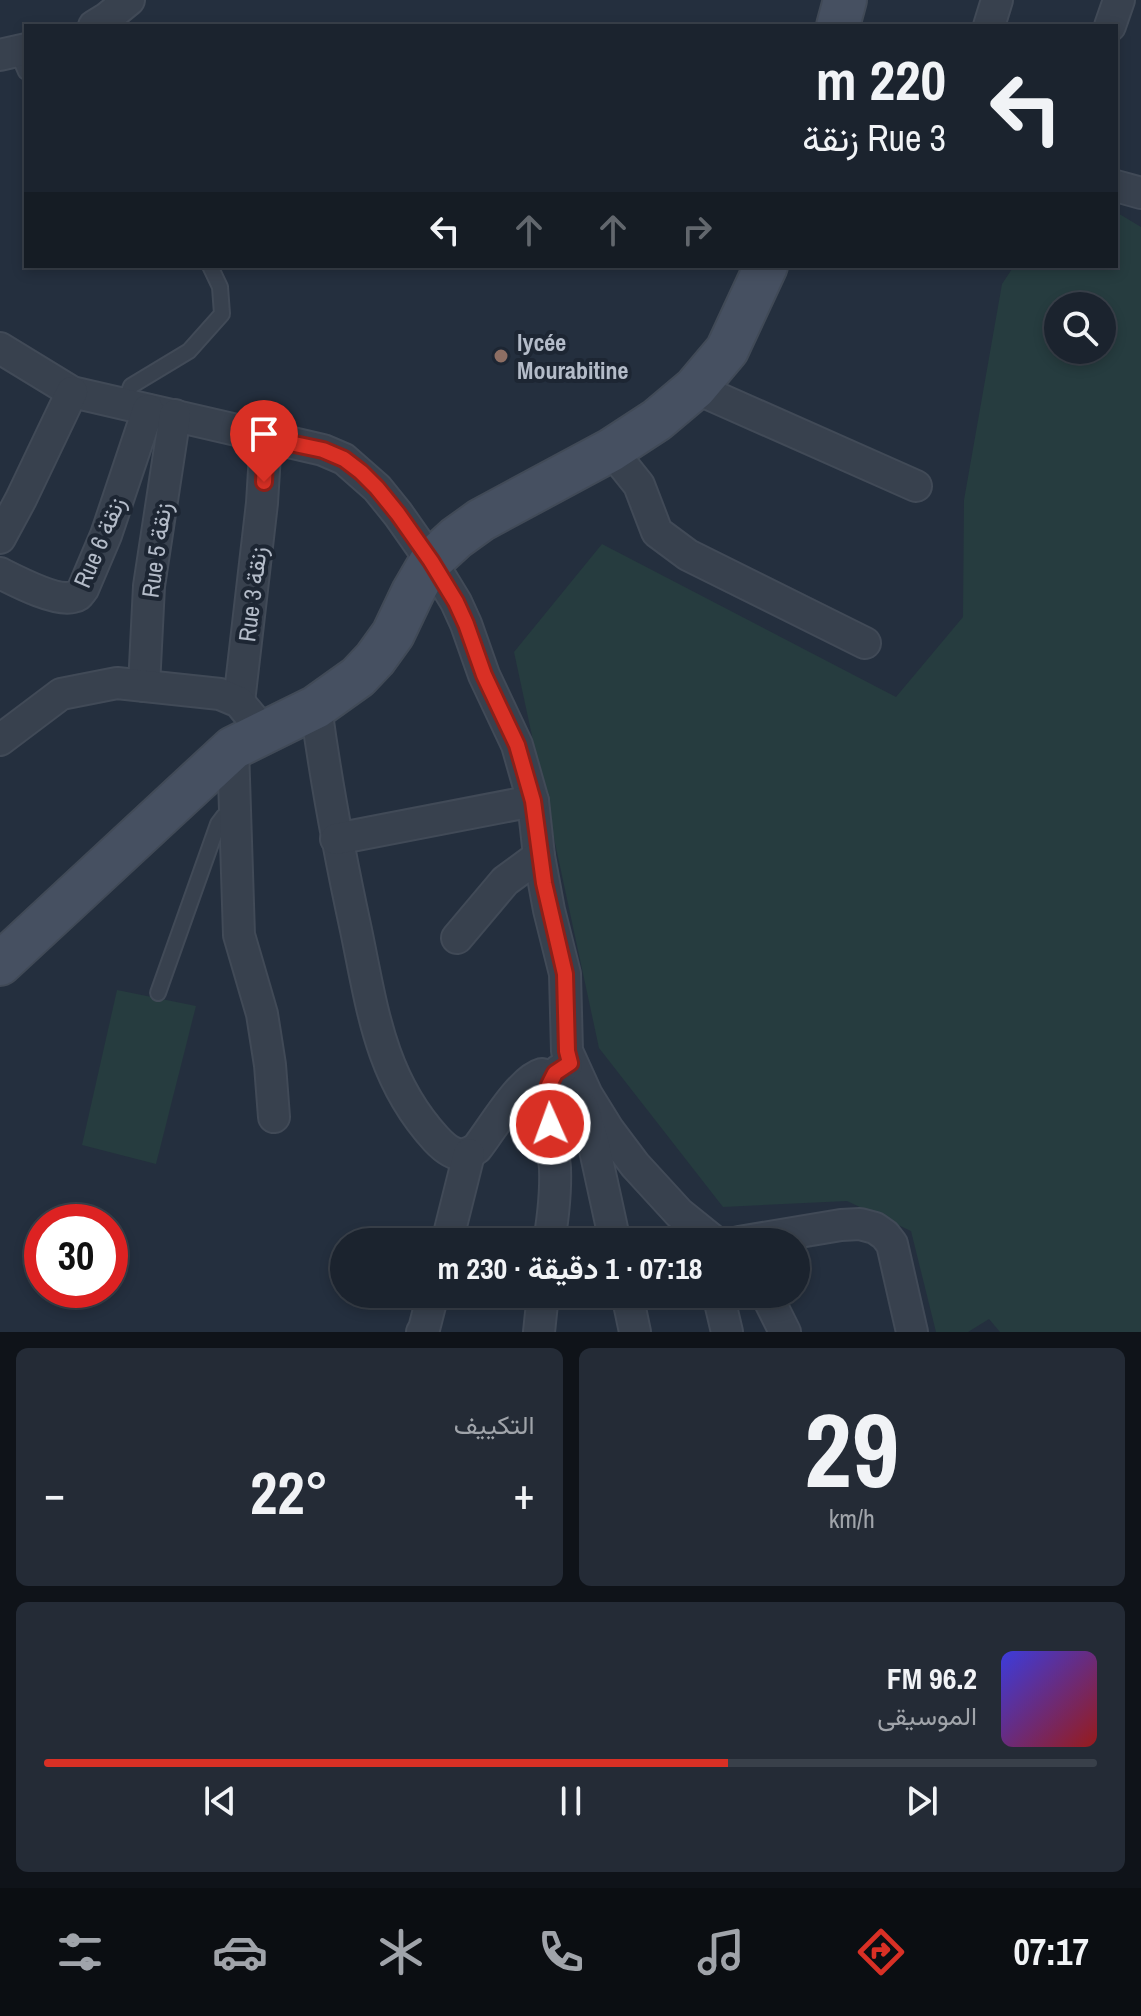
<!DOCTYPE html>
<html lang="ar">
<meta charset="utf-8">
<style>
body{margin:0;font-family:"Archivo Narrow",Vazirmatn,sans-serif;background:#242b36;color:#f1f3f6;direction:rtl;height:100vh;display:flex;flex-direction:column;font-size:30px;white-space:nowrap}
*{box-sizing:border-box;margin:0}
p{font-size:26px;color:#a0a4aa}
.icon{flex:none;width:44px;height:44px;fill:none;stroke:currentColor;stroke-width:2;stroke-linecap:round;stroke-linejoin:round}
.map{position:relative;height:1332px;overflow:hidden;direction:ltr}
.side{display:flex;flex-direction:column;gap:16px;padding:16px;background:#0f1319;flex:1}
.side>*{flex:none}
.hud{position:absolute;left:24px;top:24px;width:1094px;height:244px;border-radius:0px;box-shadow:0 4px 12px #0003,0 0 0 2px #39404a;direction:rtl;background:#1b232e;color:#f1f3f6;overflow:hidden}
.fabs{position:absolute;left:1044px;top:292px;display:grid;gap:16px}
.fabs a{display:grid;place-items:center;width:72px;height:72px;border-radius:50%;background:#1b232e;box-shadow:0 4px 12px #0003,0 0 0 2px #39404a;font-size:40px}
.speed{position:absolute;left:24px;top:1204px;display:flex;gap:16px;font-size:40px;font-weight:700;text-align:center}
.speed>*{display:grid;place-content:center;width:104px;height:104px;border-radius:50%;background:#1b232e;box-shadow:0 4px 12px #0003,0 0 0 2px #39404a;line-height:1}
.speed .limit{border:12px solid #d22;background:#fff;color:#111}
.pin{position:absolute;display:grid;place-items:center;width:68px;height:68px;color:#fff;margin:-82px -34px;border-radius:50% 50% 50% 0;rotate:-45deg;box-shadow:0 0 8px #0007}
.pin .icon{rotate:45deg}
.me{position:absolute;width:88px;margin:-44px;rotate:358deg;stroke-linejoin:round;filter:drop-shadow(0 0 6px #0008)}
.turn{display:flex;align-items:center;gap:28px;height:168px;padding:0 40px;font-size:36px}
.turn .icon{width:104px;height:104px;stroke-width:2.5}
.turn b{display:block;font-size:56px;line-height:68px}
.lanes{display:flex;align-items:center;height:76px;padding:0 40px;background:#0003;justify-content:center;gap:40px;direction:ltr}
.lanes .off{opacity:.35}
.big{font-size:60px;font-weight:700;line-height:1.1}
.side .widget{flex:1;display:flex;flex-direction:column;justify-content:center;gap:12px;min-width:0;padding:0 28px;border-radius:12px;background:#242b36}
.side .dial{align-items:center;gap:0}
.dial b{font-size:104px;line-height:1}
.song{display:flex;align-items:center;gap:24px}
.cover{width:96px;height:96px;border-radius:12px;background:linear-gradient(135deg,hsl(240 70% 55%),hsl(0 70% 35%))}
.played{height:8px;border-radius:4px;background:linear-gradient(90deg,#d93025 65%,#39404a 65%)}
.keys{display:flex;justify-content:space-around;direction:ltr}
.heat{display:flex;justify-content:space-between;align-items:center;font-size:44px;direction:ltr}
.side .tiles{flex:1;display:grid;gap:16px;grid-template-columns:1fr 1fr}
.widget:last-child{grid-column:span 2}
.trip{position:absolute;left:330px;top:1228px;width:480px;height:80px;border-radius:40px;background:#1b232e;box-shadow:0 4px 12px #0003,0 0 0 2px #39404a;font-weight:700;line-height:80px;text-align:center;direction:rtl}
.menu{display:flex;height:128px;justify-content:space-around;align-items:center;background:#0b0e12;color:#a0a4aa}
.menu .icon{width:56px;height:56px}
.menu .current{color:#d93025}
.menu b{font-size:36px;color:#f1f3f6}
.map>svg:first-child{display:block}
</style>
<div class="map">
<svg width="1141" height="1332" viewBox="0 0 1141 1332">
<rect width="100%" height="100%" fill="#242f3e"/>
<!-- green -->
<g fill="#263c3f" fill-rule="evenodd">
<path d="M1116,212L1141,227V1332H1000L989,1319L968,1332H936L911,1231L847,1201L723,1207L599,1048L514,652L602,544L896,697L963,617L964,500L1002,284L1014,266H1116ZM1058,306H1102V350H1058Z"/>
<path d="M117,990L196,1006L156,1164L82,1145Z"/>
</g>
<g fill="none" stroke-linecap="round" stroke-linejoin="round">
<!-- lane casing -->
<g stroke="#414a57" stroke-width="18">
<g id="lane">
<path d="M17,51L26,72"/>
<path d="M124,404L131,386L189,351L222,314L220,287L210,266"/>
<path d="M158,993L218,824L224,816L235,815"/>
</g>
</g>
<!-- street casing -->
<g stroke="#414a57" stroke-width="34">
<g id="street">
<path d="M94,26L107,18L129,0"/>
<path d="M989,26L997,0"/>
<path d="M1110,26L1119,0"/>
<path d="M0,55L26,49"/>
<path d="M1116,186L1141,193"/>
<path d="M0,348L72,392L323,450L344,459L377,488L398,514L431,561L456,602L466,624L484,675L517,745L533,801L539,856L549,910L565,974L567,1051L587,1095L608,1129L635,1165L679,1213L715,1242"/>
<path d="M695,388L916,486"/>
<path d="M611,450L639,485L657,532L688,555L865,643"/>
<path d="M0,538L21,499L72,392"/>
<path d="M0,573C16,581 56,602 73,597C79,596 79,594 83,589L106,535L148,410"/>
<path d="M144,686L149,586L175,415"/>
<path d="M239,702L262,503L266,438"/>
<path d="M316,707C326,782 340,856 356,930C372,1007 380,1078 436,1139C448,1152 461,1161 477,1148C492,1129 520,1080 542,1074L552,1077"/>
<path d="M0,740L61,694L117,683L220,694L239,702L264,732"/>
<path d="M233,748L239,935L262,1014L270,1065L274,1117"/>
<path d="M336,839L533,801"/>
<path d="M457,938L505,881L539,856"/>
<path d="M583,1108L593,1141L615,1242"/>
<path d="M447,1242L469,1154"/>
<path d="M549,1242C553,1218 556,1193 555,1168C553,1146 543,1101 550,1082C553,1073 560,1070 567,1065"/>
<path d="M739,1242L841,1225L860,1224L875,1228L885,1235L892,1244L912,1332"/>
<path d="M627,1294L635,1332"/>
<path d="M718,1294L727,1332"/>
<path d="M766,1294L785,1332"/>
<path d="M422,1332L424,1329L433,1294"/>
<path d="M539,1332L543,1294"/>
</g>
</g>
<!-- secondary casing -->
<g stroke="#414a57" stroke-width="46">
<g id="secondary">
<path d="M838,26L845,0"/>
<path d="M0,964L233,748L316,707L358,677L375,659L393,634L413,592L431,561L456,538L481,520L611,450L657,420L695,388L727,350L766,266"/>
</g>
</g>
<!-- lane -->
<use href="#lane" stroke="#38414e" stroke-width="14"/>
<!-- street -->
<use href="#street" stroke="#38414e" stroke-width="30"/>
<!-- secondary -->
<use href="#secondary" stroke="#465061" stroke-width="42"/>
</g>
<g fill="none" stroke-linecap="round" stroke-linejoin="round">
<!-- route casing -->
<g stroke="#8d1f18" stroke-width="20">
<path id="route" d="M264,482L266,438L323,450L344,459L361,472L377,488L398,514L431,561L456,602L466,624L484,675L517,745L533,801L544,883L565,974L567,1051L570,1063L555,1073L549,1085L550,1124"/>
</g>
<!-- route -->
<use href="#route" stroke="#d93025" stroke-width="14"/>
</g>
<!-- markers -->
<circle fill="#8d6e63" stroke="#1d2633" stroke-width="3" cx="501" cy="356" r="8"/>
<g text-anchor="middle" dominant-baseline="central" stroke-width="8" stroke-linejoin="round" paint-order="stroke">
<!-- poi labels -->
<g font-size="24" font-weight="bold" fill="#b4bcc9" stroke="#1d2633" text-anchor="start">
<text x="517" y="342">lycée<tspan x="517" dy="28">Mourabitine</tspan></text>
</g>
<!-- street labels -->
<g font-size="24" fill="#b4bcc9" stroke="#1d2633">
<text transform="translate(99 542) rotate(-67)">Rue 6 زنقة</text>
<text transform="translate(156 550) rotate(-82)">Rue 5 زنقة</text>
<text transform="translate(252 594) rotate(-83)">Rue 3 زنقة</text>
</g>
</g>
</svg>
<div class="fabs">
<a><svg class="icon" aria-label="search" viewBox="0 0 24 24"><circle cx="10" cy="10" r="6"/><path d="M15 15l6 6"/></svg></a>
</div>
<div class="speed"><div class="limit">30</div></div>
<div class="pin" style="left:264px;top:482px;background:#d93025"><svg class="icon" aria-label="arrive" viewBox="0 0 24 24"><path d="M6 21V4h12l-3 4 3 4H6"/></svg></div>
<svg class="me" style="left:550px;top:1124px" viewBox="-20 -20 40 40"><circle r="17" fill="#d93025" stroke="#fff" stroke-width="3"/><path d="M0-11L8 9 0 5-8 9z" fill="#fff"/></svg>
<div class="trip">07:18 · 1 دقيقة · 230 m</div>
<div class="hud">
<div class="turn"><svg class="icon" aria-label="left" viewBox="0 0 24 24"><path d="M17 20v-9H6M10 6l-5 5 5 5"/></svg><div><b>220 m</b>Rue 3 زنقة</div></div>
<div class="lanes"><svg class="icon" aria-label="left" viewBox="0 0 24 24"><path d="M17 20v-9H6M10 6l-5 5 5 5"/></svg><svg class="icon off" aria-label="ahead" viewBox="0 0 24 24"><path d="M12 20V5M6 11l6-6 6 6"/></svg><svg class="icon off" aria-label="ahead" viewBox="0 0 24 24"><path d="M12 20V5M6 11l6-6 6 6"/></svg><svg class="icon off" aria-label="right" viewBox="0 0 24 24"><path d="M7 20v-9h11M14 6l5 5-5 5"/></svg></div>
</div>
</div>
<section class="side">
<div class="tiles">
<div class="widget dial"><b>29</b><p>km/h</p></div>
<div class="widget"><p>التكييف</p>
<div class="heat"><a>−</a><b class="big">22°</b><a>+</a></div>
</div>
<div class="widget">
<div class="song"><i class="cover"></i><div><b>96.2 FM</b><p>الموسيقى</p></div></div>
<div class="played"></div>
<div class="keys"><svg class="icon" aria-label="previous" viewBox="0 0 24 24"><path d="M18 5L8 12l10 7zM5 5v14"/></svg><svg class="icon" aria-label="pause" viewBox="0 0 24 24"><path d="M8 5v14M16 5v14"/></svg><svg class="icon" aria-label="next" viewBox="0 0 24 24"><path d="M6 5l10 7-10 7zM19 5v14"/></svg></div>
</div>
</div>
</section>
<nav class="menu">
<b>07:17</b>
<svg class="icon current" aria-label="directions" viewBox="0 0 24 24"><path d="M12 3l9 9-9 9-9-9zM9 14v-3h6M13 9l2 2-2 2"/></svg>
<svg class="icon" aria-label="music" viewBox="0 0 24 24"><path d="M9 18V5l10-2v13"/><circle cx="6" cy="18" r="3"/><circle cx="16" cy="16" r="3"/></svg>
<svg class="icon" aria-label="phone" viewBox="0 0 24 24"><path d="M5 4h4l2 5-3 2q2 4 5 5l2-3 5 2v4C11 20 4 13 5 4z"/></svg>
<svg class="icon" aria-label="climate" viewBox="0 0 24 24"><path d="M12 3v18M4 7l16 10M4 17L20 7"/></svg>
<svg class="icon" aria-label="car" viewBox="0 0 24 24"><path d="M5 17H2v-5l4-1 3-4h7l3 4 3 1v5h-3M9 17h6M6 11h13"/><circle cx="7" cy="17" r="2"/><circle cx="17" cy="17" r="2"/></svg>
<svg class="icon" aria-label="filters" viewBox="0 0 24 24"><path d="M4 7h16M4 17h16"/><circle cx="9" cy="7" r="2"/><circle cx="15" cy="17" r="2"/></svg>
</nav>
